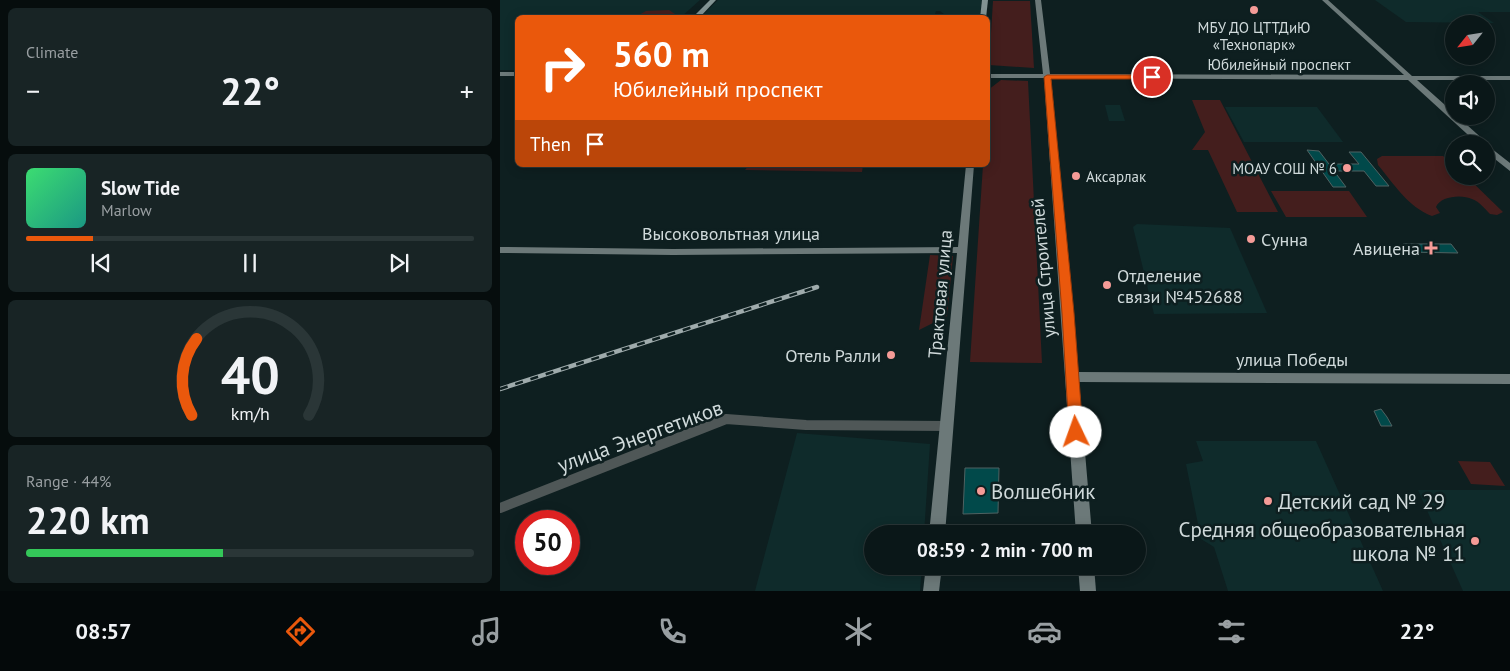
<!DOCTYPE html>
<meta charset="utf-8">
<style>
body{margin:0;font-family:"PT Sans",sans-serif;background:#182425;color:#f1f3f6;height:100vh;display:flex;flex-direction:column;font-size:19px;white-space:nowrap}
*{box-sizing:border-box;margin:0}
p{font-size:16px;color:#999fa2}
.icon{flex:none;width:28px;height:28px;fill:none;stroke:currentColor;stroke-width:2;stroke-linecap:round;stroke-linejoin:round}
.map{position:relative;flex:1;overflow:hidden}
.details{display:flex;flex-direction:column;gap:8px;padding:8px;background:#060d0d;width:500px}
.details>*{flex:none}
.guide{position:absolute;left:15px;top:15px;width:475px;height:152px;border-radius:8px;box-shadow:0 2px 12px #0003,0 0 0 1px #2a3637;background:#ea580c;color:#fff;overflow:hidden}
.needle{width:32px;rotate:240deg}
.controls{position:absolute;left:945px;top:15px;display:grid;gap:10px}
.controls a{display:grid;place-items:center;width:50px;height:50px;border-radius:50%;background:#0a1718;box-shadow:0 2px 12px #0003,0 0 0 1px #2a3637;font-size:25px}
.speed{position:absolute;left:15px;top:510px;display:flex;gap:10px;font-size:25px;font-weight:700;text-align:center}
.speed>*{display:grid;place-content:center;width:65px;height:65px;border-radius:50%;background:#0a1718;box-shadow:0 2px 12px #0003,0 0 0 1px #2a3637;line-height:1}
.speed .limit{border:8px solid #d22;background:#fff;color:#111}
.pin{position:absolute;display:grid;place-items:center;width:42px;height:42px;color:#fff;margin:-21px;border:2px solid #fff;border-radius:50%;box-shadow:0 1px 5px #0007}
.me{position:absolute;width:55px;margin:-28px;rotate:357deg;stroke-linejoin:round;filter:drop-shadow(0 0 4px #0008)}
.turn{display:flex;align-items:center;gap:18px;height:105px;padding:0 15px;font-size:22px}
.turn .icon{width:65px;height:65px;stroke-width:2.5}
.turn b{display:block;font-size:35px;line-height:42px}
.then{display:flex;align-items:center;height:48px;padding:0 15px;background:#0003;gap:10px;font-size:19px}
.big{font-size:38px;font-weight:700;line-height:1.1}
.details .tile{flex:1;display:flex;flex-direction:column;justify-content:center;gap:8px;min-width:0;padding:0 18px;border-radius:8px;background:#182425}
.details .dial{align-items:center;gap:0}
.dial svg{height:130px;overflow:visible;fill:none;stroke:#2a3637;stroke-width:7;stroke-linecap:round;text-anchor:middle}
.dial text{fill:#f1f3f6;stroke:none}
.song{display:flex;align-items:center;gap:15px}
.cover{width:60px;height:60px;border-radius:8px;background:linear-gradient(135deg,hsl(140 70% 55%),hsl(170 70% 35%))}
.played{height:5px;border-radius:2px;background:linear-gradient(90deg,#ea580c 15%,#2a3637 15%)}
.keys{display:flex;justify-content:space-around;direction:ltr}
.heat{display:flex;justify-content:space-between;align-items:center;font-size:28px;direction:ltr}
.charge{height:8px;border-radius:4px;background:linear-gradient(90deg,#34c759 44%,#2a3637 0)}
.trip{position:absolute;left:364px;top:525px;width:282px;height:50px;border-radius:25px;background:#0a1718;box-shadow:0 2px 12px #0003,0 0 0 1px #2a3637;font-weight:700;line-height:50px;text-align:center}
.menu{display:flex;height:80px;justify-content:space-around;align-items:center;background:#04090a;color:#999fa2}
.menu .icon{width:35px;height:35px}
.menu .on{color:#ea580c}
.menu b{font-size:22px;color:#f1f3f6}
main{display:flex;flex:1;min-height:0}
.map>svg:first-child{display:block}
</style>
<main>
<section class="details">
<div class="tile"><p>Climate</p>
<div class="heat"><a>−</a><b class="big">22°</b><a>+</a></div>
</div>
<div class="tile">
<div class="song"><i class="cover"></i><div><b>Slow Tide</b><p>Marlow</p></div></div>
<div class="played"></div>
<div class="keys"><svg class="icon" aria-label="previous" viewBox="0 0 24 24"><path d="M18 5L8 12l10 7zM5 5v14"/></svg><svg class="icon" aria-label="pause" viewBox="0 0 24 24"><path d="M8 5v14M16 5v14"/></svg><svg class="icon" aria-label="next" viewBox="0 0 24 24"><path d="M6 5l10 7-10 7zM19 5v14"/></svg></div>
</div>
<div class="tile dial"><svg viewBox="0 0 100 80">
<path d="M14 69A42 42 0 1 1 86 69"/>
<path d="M14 69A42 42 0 0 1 17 22" stroke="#ea580c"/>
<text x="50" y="56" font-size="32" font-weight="700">40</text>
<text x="50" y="72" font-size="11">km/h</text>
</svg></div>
<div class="tile"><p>Range · 44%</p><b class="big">220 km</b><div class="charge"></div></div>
</section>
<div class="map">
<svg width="1010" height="591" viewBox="0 0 1010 591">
<rect width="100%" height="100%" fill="#0e1f20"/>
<!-- built -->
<g fill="#0f2b2b">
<path d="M0,0H200L181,17L18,18L17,70H0Z"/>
<path d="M218,0H482L480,14H444L440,11H436L434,17L200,18Z"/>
<path d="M875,0H1010V12H978L994,23L906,22Z"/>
<path d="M605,105H620L625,121H609Z"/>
<path d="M725,107H817L843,142H744Z"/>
<path d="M637,224L730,228L767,313L654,314L633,227Z"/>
<path d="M297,433L430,444L424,534H372V566H422L420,591H255Z"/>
<path d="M696,441H816L883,591H728L714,547L701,539L686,464L703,461Z"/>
<path d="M918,490H1010V591H963Z"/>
</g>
<!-- green -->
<g fill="#441e1d">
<path d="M493,1H530L534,68L489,65Z"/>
<path d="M169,10L175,14L173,17H135L146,11Z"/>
<path d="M501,80L528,81L542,363L470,362L483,165H488V90Z"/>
<path d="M692,100H720L778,212H737L708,150H692L705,132Z"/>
<path d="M882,156H943L954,165V176H966L1003,212L997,215L990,214C984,208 980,202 972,199C962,194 940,196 936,207L940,213L932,216C908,207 894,184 878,165L877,159Z"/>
<path d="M249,165H363L362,172L245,170Z"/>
<path d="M771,191H849L867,217H786Z"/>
<path d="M430,255L453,256L447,316L419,330Z"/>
<path d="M958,461L990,462L1005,486L971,484Z"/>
</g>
<!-- building -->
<g fill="#01494a" stroke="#4f6262">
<path d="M807,150L819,151L829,164H859L849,152H861L889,186H876L864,171H834L846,187H833Z"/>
<path d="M903,244H951L958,253L909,252Z"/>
<path d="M881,409L887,417L892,426H881L874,411Z"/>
<path d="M465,468H499L498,513L463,514Z"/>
</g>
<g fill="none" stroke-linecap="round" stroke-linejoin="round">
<!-- street -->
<path stroke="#4f5757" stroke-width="10" d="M0,508L226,419L306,425L446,426"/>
<!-- secondary -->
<g fill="#6c7979" fill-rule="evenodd">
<path d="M535,0H541L550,74L904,75L822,0H828L912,76H1010V80H917L954,113V116H957L986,142L987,145L1010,163V171L986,152V144H978L908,80L551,78L578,372L1010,374V384L579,382L592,534H576L544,78H488V74H543Z"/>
<rect x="0" y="72" width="18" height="4"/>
<path d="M466,165H474L445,534H429L457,253L173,255L0,253V247L173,249L458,247Z"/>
<path d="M426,566H442L439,591H423Z"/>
<path d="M578,566H594L596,591H580Z"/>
</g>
<!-- primary -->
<g fill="#829393" fill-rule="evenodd">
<path d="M210,0H216L199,18H192Z"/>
<path d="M482,0H488L486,18H480Z"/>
</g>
<!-- rail casing -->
<g stroke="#9fabac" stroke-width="4.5">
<path id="rail" d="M0,389L317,287"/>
</g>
<!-- rail -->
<use href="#rail" stroke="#0e1f20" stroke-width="2.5" stroke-dasharray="8" stroke-linecap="butt"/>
</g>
<!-- route -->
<path fill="#ea580c" stroke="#983908" d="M652,75L654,76V79H551L574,313L583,432L581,436L576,438L571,436L569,432L562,313L544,77L547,75Z"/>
<!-- markers -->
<g fill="#f59b97" stroke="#0e1f20" stroke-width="2">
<circle cx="754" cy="10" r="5"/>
<circle cx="847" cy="168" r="5"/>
<circle cx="576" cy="176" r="5"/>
<circle cx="751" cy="239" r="5"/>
<path d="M928.5 240.5h5v5h5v5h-5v5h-5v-5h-5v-5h5z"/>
<circle cx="607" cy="285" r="5"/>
<circle cx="391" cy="355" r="5"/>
<circle cx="481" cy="491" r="5"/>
<circle cx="768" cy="501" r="5"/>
<circle cx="975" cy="541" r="5"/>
</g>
<g text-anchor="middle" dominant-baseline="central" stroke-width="5" stroke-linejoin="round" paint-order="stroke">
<!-- far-poi labels -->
<g font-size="15" fill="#d0dadb" stroke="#0e1f20">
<text x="754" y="27">МБУ ДО ЦТТДиЮ<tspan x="754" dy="17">«Технопарк»</tspan></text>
<text x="837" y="168" text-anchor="end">МОАУ СОШ № 6</text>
<text x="586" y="176" text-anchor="start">Аксарлак</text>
</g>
<!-- far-street labels -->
<g font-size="15" fill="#d0dadb" stroke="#0e1f20">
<text x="779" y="64">Юбилейный проспект</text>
</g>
<!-- street labels -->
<g font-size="18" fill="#d0dadb" stroke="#0e1f20">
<text x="231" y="233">Высоковольтная улица</text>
<text transform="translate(543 268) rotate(-95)">улица Строителей</text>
<text transform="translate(440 294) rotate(-85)">Трактовая улица</text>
<text x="792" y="359">улица Победы</text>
</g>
<!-- poi labels -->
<g font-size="18" fill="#d0dadb" stroke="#0e1f20" text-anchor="start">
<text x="761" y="239">Сунна</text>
<text x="920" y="248" text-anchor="end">Авицена</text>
<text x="617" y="275">Отделение<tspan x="617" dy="21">связи №452688</tspan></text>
<text x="381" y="355" text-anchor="end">Отель Ралли</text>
</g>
<!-- near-street labels -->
<g font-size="21" fill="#d0dadb" stroke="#0e1f20">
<text transform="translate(140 436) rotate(-20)">улица Энергетиков</text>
</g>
<!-- near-poi labels -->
<g font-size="21" fill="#d0dadb" stroke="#0e1f20" text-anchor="start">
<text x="491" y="491">Волшебник</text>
<text x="778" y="501">Детский сад № 29</text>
<text x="965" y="529" text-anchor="end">Средняя общеобразовательная<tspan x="965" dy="24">школа № 11</tspan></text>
</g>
</g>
</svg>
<div class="controls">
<a><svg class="needle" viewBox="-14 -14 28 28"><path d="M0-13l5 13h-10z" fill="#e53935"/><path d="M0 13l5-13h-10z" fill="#999fa2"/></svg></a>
<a><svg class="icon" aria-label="sound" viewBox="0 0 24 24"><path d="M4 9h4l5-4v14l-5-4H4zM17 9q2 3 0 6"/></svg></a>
<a><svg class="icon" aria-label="search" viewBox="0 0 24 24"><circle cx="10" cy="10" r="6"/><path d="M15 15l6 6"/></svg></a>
</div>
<div class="speed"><div class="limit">50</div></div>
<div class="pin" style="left:652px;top:77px;background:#d93025"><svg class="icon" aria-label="arrive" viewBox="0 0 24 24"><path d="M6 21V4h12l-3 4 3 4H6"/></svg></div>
<svg class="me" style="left:576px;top:432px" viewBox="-20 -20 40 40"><circle r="19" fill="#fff"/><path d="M0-13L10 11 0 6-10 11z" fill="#ea580c"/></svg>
<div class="trip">08:59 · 2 min · 700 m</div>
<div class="guide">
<div class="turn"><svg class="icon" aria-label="right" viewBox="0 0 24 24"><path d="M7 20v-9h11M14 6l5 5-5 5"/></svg><div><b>560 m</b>Юбилейный проспект</div></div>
<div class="then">Then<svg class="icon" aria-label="arrive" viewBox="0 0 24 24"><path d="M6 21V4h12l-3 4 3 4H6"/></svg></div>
</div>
</div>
</main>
<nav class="menu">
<b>08:57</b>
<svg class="icon on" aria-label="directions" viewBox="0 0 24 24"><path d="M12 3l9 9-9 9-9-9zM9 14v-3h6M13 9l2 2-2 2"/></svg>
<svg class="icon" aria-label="music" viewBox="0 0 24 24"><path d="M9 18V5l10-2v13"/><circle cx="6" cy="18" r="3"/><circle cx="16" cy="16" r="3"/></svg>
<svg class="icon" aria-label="phone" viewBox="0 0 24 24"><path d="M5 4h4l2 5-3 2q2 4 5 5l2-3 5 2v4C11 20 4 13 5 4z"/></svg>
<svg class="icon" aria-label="climate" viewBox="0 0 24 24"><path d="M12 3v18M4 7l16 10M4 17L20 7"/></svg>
<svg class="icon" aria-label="car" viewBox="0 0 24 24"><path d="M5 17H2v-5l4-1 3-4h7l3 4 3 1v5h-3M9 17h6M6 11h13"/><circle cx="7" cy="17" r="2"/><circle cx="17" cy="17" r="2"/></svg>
<svg class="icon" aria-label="filters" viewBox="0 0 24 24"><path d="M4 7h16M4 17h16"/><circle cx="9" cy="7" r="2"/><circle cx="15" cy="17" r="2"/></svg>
<b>22°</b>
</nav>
